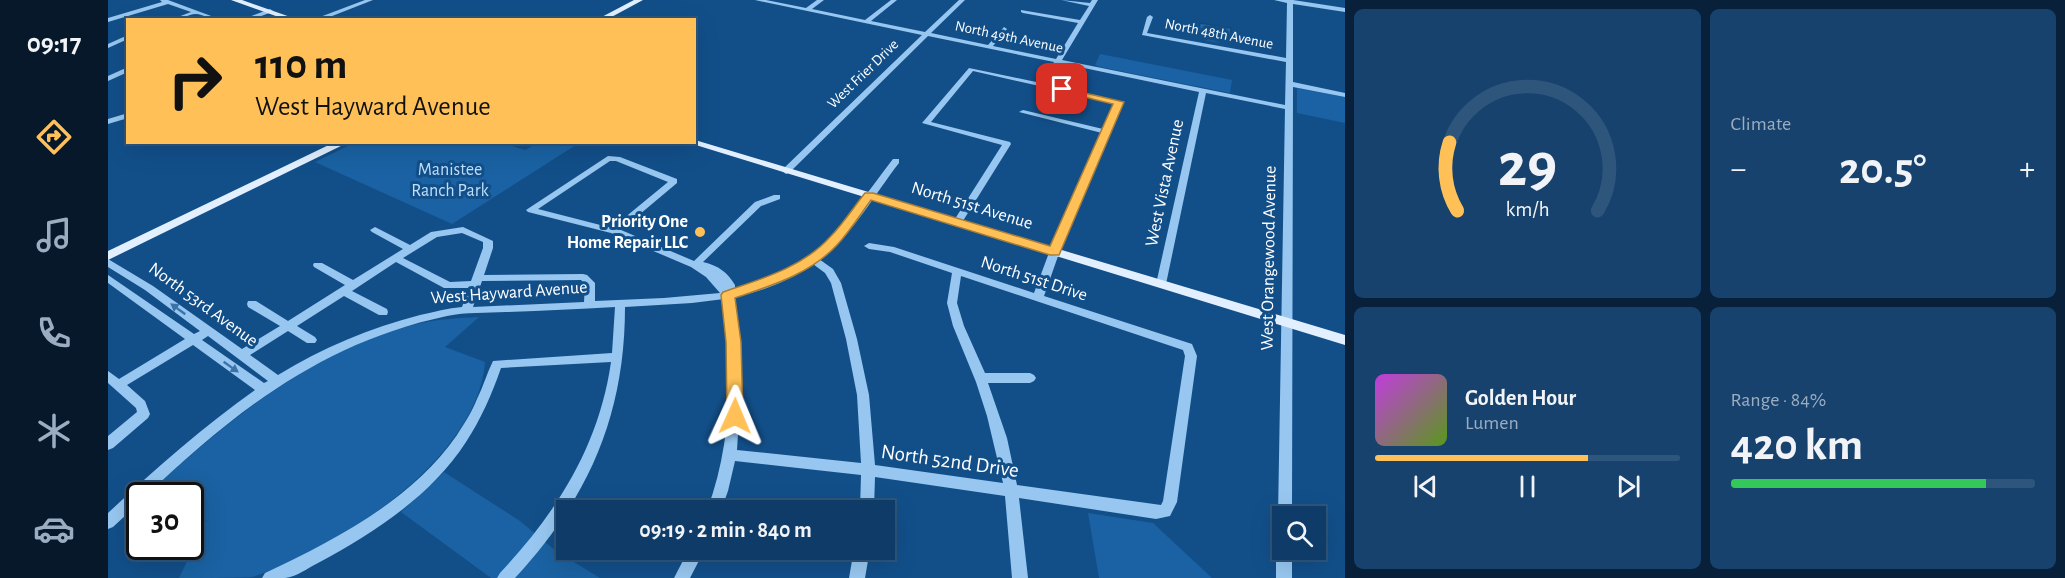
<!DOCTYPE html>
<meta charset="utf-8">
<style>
body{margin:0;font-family:"Alegreya Sans",sans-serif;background:#17426d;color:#f1f3f6;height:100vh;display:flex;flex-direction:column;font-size:22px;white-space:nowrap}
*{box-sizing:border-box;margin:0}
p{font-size:20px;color:#9badc0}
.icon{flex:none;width:33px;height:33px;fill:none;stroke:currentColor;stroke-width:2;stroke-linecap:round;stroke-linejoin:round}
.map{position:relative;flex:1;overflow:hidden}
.drawer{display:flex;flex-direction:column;gap:9px;padding:9px;background:#082039;width:720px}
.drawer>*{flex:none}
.top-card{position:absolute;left:18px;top:18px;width:570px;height:126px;border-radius:0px;box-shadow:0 6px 24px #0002,0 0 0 2px #2e557b;background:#ffc157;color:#111;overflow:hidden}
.fabs{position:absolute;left:1164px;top:506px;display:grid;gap:12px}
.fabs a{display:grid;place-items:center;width:54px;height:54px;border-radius:0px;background:#0e3b67;box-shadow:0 6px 24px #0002,0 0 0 2px #2e557b;font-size:30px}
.speed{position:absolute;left:18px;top:482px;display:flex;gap:12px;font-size:30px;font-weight:700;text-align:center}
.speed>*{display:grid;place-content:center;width:78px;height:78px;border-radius:50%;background:#0e3b67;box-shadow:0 6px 24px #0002,0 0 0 2px #2e557b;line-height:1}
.speed .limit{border:3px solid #111;border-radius:9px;background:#fff;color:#111}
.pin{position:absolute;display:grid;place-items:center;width:51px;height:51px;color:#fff;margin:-26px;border-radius:12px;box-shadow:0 3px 9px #0006}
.me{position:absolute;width:66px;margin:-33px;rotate:1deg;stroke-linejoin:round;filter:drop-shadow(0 0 4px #0008)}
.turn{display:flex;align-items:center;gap:21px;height:126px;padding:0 30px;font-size:27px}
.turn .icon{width:78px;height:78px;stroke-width:2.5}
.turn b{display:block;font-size:42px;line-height:51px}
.big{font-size:45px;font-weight:700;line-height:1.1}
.drawer .widget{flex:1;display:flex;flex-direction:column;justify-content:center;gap:9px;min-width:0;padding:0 21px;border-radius:9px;background:#17426d}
.drawer .dial{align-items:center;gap:0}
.dial svg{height:156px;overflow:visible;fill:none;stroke:#2e557b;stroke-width:7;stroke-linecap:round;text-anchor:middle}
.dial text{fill:#f1f3f6;stroke:none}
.song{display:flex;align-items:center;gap:18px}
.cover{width:72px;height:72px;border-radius:9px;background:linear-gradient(135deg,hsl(290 70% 55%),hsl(90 70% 35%))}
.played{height:6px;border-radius:3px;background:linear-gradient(90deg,#ffc157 70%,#2e557b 70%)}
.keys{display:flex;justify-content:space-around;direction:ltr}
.heat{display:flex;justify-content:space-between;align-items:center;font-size:33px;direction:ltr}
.charge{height:9px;border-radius:4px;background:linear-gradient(90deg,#34c759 84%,#2e557b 0)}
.drawer .tiles{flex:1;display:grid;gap:9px;grid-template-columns:repeat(2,1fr)}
.trip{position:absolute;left:448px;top:500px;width:339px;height:60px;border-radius:0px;background:#0e3b67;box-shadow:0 6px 24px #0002,0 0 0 2px #2e557b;font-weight:700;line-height:60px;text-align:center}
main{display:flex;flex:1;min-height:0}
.dock{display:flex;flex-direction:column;width:108px;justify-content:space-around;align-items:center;background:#061829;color:#9badc0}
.dock .icon{width:42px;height:42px}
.dock .selected{color:#ffc157}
.dock b{font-size:27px;color:#f1f3f6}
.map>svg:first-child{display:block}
</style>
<main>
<nav class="dock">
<b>09:17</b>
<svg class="icon selected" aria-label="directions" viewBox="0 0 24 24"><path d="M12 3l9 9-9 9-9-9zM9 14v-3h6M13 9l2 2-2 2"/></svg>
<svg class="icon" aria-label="music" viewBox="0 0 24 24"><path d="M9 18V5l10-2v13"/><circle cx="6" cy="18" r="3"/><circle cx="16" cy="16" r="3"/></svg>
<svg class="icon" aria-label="phone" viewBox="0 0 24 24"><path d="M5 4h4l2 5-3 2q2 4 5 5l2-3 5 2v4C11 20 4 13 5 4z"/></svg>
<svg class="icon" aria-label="climate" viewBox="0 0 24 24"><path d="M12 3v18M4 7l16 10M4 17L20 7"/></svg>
<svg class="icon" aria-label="car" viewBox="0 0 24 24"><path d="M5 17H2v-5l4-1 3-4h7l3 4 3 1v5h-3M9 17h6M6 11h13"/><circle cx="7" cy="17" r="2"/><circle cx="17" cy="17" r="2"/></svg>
</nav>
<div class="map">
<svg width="1237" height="578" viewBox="0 0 1237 578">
<rect width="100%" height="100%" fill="#124f89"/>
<!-- green -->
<g fill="#1a62a3">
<path d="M992,54L1124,80L1122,93L992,67L987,65Z"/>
<path d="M1189,88L1237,97V123L1189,113Z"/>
<path d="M394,143L417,150L430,143H471L344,224L207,162L246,143Z"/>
<path d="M371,317L337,347L377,362C370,459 229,550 144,577C128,578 90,578 71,578L99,520L83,521L82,495H38C119,422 203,349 313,323C332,319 352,318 371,317Z"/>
<path d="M336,472L412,521L448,551L492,578H383L293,512Z"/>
<path d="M980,513L1045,523L1104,578H991Z"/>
</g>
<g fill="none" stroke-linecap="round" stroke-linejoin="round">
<!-- minor -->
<g fill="#97c7f0" fill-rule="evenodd">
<path d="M52,0H60L114,20C104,20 94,14 88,14C80,14 73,20 62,20L83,12L60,4L0,22V18L54,2Z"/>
<path d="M257,0H265L214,20H204Z"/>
<path d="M647,0H658L698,8L709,0H716L704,9L757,20L783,0H789L763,21L817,32L851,0H857L823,33L880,45L896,27L899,29L885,46L948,59L970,23L915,13L913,12V10L972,20L981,6L953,0L982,3L984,0H990L954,60L1177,105L1178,62L1034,35L1039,17L1042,15L1045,17L1039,33L1178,58L1179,3L1166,0H1185L1237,8V12L1185,4V82L1237,93V97L1185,87L1184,516H1174V522L1172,521L1170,516L1177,109L1098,93L1058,284L1053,287L1048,284L1091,92L952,63L939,84L1015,102L955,242L936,296L1084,344L1089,356L1069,502L1062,516L1048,519L911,498L920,578H904L897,496L767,477L766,510H752L753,475L627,461L620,491L613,510H599C619,457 623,402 620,345C619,330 616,314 616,299L584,303L517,307C517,416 480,499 407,578H389L392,573C449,512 491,446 503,362L393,368C384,394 373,419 358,442C323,496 266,533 210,563C200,568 188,577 177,578C170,578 162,578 154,578L157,573C227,540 303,501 349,435C356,424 364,412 369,399C375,387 379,373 385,361L504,353L507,307C470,309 434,311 398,312C378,313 358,312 339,316C216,342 127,411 39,495H32V502L5,527L0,529V513C47,469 95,427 147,390L85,345L19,385L37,401L42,414L40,418L5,448L0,450V436L29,412L28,408L0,383V371L11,379L77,339L0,283V275L86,334L92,331L37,290L0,267V259L45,286L134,349L172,326L140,307L139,304L140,301H148L180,321L237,285L206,267L205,265L206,263H214L245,280L295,249L264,232L262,230L267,227L302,245L323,232L355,227L385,241V248L376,275L475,274L479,275L487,283V301L556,298L612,293L598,277L583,267L503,233L420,212L418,210L500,156L512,157L569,179V183L513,230L586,261L647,202L666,195H672V199L653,206L595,262C611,266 619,272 627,285V289C709,272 738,220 785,159H791V163C766,195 745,235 711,259L725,269L733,283L749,339L761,395L767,465L895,483L879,416L868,382L845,326L839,303L844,273L782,252L761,249L756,246L761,243L786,247L926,293L945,242L994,133L911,112L915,110L995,129L1007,103L865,71L823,122L902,142L903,144L853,224H847L845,222L894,145L814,123L861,68L933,83L946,62L820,36L681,173L678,174L674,171L675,169L814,35ZM502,161H508L560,182L504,228L430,209ZM354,233L375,242V248L363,281L342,282L295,258L329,237ZM288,262L336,288H361L354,307C340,308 326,312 312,315C262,328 214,348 170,375L142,355L180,331L199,343H207L209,340L207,337L189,326L236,296L271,315H279L280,312L279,309L244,291ZM705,264L717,273L723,283L738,339L749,395L753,463L629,450L633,387L632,345L627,297C655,291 681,281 705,264ZM853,276L1075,350L1077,356L1055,501L1053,505L909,485L899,438L880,383H922L926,381L928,378L926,375L922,373H877L856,326L849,303ZM473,280L477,284L476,302L365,307L374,281ZM100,336L160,381L156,383L94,340Z"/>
<path d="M162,9L165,11L164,12L143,20H133Z"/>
<path d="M281,17L283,18L284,20H278Z"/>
<path d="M20,35V39L0,48V44Z"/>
<path d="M20,67V72L0,81V76Z"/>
<path d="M20,113V118L0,124V119Z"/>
<path d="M1174,542V549H1184V578H1168V549L1171,544Z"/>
<path d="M581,549H597L582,578H566Z"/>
<path d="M746,549H762L757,578H741Z"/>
</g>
<!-- major -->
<g fill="#e1efff" fill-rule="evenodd">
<path d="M123,0H134L191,20H179Z"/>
<path d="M526,0H535L498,20H488Z"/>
<path d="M587,140L1237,335V345L578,142H586Z"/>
<path d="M227,142H241L0,260V251Z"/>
</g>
</g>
<!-- wall -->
<path fill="#1b5991" d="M1092,23L1122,38L1120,41L1112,40L1110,43L1097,41L1098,37L1089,35Z"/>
<!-- building -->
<path fill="#1f67a9" stroke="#164876" stroke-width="1.5" d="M1092,23L1123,28L1122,38L1112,36V39L1099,37L1100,34L1090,32Z"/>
<!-- one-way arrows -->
<defs><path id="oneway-solid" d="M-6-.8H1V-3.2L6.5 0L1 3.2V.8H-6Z" transform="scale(1.5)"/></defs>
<g fill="#3a73a8">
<use href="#oneway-solid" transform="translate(70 309) rotate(-144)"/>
<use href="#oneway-solid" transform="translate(123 367) rotate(35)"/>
</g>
<!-- route -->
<path fill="#ffc157" stroke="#a67d39" stroke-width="1.5" d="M951,87L1016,102L951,255H942L763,200C752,215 742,231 729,245C702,274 665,285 627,298L633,342L635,416L633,420L627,422L621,420L619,416L618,342L613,295L615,292C653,279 694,268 722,237C735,224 745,208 757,193H765L942,246L1005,104L951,91Z"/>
<!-- markers -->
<circle fill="#ffc157" stroke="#124f89" stroke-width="2" cx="592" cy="232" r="6"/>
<g text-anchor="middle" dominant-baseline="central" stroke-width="6" stroke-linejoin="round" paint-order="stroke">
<!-- far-street labels -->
<g font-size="15" fill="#fff" stroke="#124f89">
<text transform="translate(1111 34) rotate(11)">North 48th Avenue</text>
<text transform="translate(901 37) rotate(12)">North 49th Avenue</text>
<text transform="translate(755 74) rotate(-44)">West Frier Drive</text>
</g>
<!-- park labels -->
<g font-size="18" fill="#bedffc" stroke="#124f89">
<text x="342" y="170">Manistee<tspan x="342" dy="21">Ranch Park</tspan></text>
</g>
<!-- street labels -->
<g font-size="18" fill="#fff" stroke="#124f89">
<text transform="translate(1057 183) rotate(-78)">West Vista Avenue</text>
<text transform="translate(864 206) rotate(17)">North 51st Avenue</text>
<text transform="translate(1161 258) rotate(-89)">West Orangewood Avenue</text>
<text transform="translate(926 279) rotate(18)">North 51st Drive</text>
<text transform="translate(401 293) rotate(-4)">West Hayward Avenue</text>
<text transform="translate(95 305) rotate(36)">North 53rd Avenue</text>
</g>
<!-- poi labels -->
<g font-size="18" font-weight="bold" fill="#fff" stroke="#124f89" text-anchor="end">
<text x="580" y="222">Priority One<tspan x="580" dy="21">Home Repair LLC</tspan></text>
</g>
<!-- near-street labels -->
<g font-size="21" fill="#fff" stroke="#124f89">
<text transform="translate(842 461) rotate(8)">North 52nd Drive</text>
</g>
</g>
</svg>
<div class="fabs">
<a><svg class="icon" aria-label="search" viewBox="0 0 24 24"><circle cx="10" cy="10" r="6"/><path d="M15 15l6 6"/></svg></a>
</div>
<div class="speed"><div class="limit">30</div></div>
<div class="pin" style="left:954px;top:89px;background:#d93025"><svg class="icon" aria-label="arrive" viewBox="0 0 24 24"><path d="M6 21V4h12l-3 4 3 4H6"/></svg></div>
<svg class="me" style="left:627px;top:416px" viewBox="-20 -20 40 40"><path d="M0-17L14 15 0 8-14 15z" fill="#ffc157" stroke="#fff" stroke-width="4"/></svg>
<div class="trip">09:19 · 2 min · 840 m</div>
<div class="top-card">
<div class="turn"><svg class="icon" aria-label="right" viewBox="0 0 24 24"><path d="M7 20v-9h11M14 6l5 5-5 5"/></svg><div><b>110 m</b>West Hayward Avenue</div></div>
</div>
</div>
<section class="drawer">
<div class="tiles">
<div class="widget dial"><svg viewBox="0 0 100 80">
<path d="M14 69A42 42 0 1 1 86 69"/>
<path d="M14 69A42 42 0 0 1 10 34" stroke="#ffc157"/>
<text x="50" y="56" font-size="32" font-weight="700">29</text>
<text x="50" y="72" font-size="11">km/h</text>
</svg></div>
<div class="widget"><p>Climate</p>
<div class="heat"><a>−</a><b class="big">20.5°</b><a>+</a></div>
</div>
<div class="widget">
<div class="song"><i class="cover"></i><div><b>Golden Hour</b><p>Lumen</p></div></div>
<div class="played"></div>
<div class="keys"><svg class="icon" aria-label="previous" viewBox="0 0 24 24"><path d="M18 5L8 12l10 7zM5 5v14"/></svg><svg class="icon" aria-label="pause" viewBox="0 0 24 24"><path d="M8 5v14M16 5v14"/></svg><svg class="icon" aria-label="next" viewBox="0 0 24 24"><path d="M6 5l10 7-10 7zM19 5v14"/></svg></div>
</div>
<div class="widget"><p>Range · 84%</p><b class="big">420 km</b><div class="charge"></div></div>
</div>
</section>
</main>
